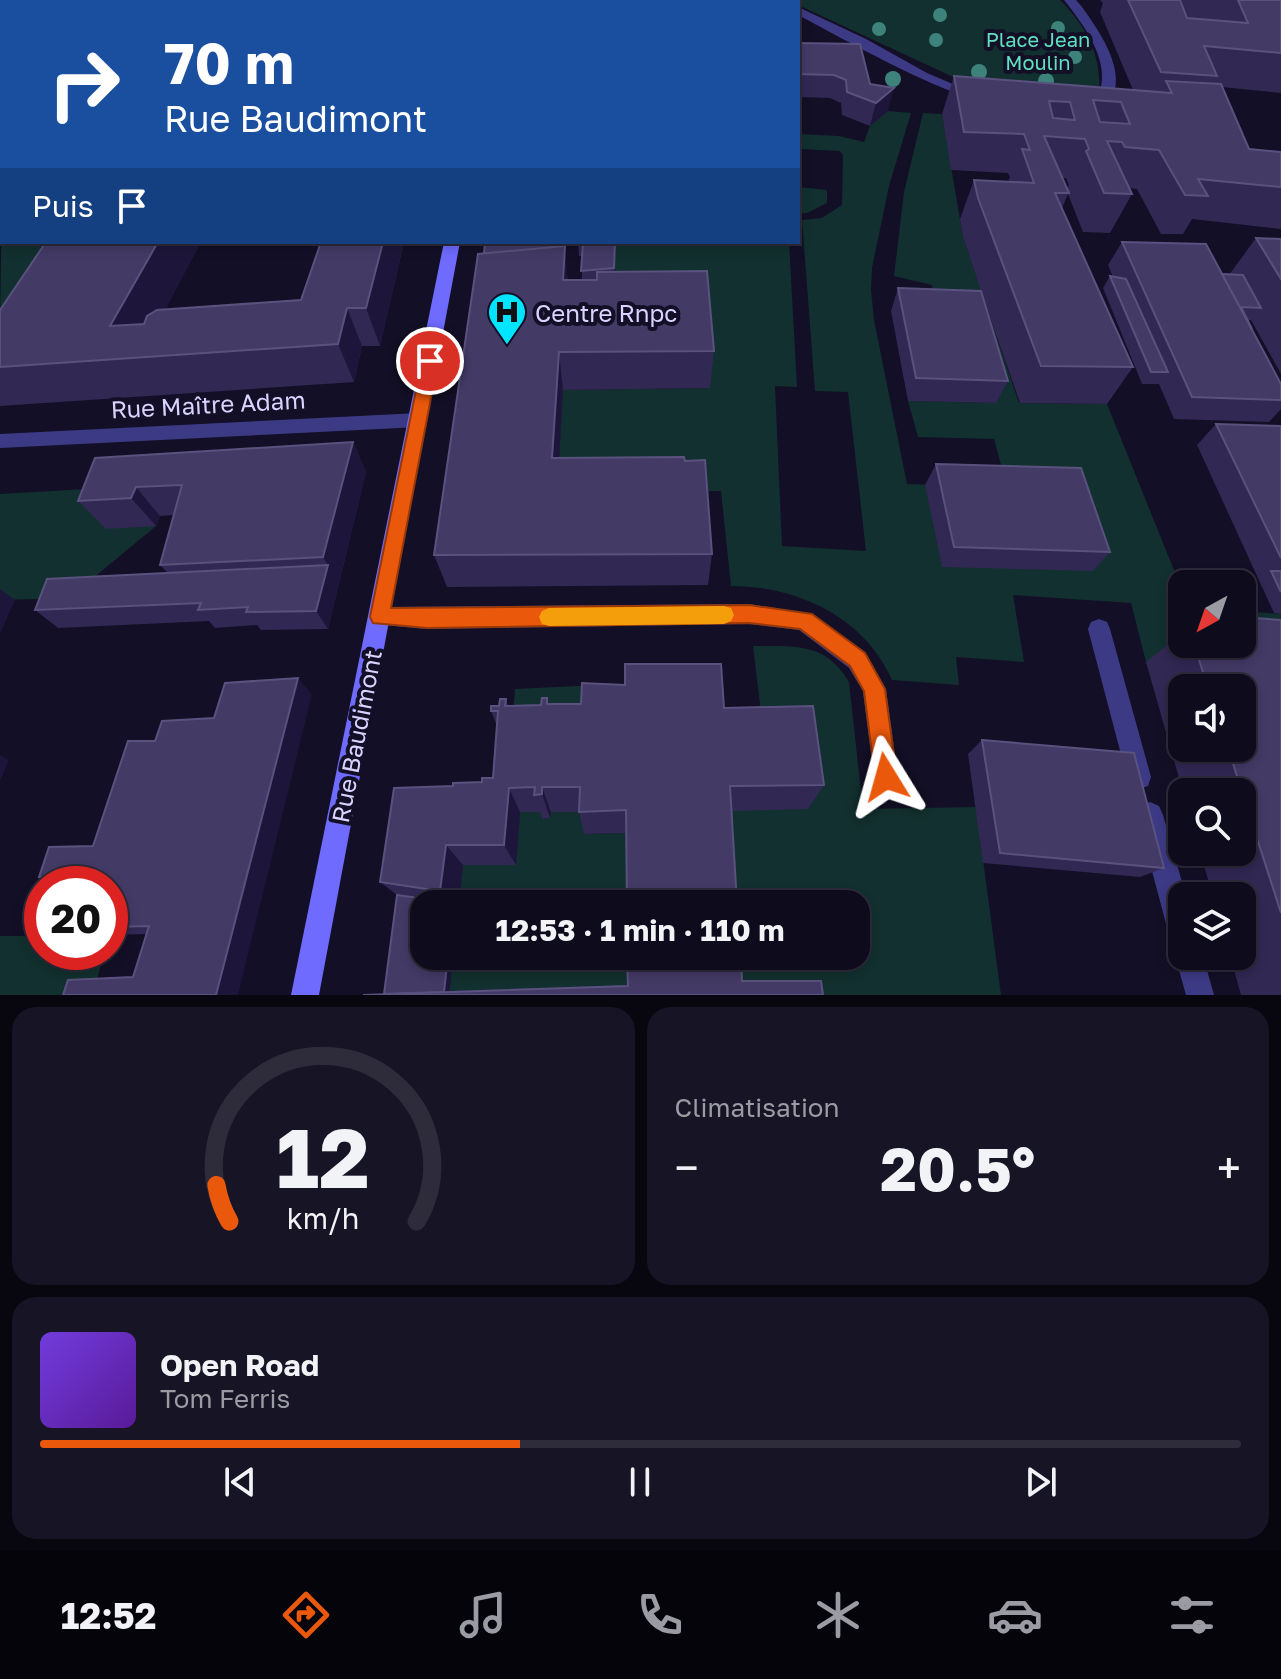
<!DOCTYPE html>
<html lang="fr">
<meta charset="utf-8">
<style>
body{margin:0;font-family:"Golos Text",sans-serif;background:#171425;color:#f1f3f6;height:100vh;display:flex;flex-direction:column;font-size:30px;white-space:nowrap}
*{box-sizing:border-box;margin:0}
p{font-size:26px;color:#9b9ba3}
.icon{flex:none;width:44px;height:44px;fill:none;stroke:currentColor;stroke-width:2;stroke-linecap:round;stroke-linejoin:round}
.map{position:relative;height:995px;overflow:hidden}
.drawer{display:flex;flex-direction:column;gap:12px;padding:12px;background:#08060f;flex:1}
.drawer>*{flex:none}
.banner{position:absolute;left:0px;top:0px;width:800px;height:244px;box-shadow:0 4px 12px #0003,0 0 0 2px #2e2b3b;background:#1a4fa0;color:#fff;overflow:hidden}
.needle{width:52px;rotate:220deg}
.fabs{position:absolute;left:1168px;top:570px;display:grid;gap:16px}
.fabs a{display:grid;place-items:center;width:88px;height:88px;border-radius:16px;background:#0e0b1c;box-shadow:0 4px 12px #0003,0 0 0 2px #2e2b3b;font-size:40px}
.speed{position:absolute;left:24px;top:866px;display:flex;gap:16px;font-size:40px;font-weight:700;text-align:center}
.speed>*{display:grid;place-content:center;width:104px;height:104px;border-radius:50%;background:#0e0b1c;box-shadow:0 4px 12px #0003,0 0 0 2px #2e2b3b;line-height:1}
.speed .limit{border:12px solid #d22;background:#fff;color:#111}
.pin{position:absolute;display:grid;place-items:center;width:68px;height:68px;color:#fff;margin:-34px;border:4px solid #fff;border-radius:50%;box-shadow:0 2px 8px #0007}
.me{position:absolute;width:88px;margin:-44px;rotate:352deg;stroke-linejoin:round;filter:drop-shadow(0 0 6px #0008)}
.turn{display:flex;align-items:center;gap:28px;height:168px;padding:0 32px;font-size:36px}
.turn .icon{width:104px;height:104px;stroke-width:2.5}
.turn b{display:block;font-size:56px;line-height:68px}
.then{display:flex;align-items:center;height:76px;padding:0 32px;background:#0003;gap:16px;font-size:30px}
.big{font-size:60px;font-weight:700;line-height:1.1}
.drawer .card{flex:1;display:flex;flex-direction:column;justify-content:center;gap:12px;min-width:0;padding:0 28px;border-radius:24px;background:#171425}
.drawer .dial{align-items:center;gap:0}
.dial svg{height:208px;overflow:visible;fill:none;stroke:#2e2b3b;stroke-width:7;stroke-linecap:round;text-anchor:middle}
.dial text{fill:#f1f3f6;stroke:none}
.song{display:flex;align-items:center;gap:24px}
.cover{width:96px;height:96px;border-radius:12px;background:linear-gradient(135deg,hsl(260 70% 55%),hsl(270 70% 35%))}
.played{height:8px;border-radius:4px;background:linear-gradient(90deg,#ea580c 40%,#2e2b3b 40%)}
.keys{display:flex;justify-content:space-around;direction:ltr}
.heat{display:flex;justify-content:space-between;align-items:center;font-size:44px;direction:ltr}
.drawer .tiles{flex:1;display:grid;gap:12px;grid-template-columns:1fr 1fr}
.card:last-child{grid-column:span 2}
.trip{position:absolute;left:410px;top:890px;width:460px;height:80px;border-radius:24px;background:#0e0b1c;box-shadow:0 4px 12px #0003,0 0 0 2px #2e2b3b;font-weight:700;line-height:80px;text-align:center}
.dock{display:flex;height:128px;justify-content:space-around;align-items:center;background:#06040b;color:#9b9ba3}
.dock .icon{width:56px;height:56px}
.dock .on{color:#ea580c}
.dock b{font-size:36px;color:#f1f3f6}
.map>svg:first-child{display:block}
</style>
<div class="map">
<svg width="1281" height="995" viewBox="0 0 1281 995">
<rect width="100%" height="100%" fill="#130f26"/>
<!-- green -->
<g fill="#12302f">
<path d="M787,0H1060C1088,28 1102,57 1099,96L962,81L798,5V2Z"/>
<path d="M888,111L911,113L889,186L872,268L871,290L874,320L907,484L1007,487L994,439L918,437L908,401L996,403L933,300L932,285L894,276L904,192L923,113L942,114L963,237L1019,403L1107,404L1182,590V644H1242V611L1281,614V659L1198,665L1146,662L1131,603L1013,595L1024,662L956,657L959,685L892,680C865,618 798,586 731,586L721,491L557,493L563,390L710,388L614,280L616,242H789L797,387L775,386L782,546L866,551L848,392L815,391L802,220L822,218L842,205L843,155L840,151L800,149L798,134L839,136L864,142L870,126Z"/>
<path d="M2,184V242H66L0,332Z"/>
<path d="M798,187L827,190V203L807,213L798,214Z"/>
<path d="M121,487L156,526L69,598L0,600V494Z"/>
<path d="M753,646C795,646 826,642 849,682L863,809L976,807L1001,995H805L732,990L731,956H856V904H727L722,811L764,737Z"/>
<path d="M641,683L674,697L512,729L515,689Z"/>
<path d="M544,811V819L550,818L551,812H585L584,834L628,833V904H459L463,865H516L520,812Z"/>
<path d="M0,936H42V952H104L93,995H0Z"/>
<path d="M453,956H629V994L449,995Z"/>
</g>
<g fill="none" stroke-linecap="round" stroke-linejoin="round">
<!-- lane -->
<g fill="#3d3a85" fill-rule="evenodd">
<path d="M73,0H85L72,2Z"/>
<path d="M749,604L812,614L865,652L886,689L898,777L895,786L886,789L877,786L874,777L863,691L849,668L799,630L749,624L427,629L372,624L369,617L372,610L380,607Z"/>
<path d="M1099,619L1107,622L1110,629L1151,777L1148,786L1139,789L1130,786L1127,777L1088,629L1091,622Z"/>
<path d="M1150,802L1159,806L1163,815L1186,896H1182V945L1172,941L1168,931L1137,815L1141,806Z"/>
<path d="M1182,945V956H1203L1214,995H1186L1175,956Z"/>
</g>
<!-- street -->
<g fill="#3d3a85" fill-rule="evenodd">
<path d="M767,0H782L784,2H769Z"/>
<path d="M1064,0H1076L1082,7C1102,35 1135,82 1102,111L1090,108C1120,74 1088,30 1064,0Z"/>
<path d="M798,7L866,39L927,73L981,96C964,108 824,28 798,15Z"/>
<path d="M419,413L428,420L419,427L0,448V434Z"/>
</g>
<!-- secondary -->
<g fill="#6f6bff" fill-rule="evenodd">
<path d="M485,0H497L484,2Z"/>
<path d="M444,242H460L319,995H291Z"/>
</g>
</g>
<!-- trees -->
<g fill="#3d827b">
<circle cx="940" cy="15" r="7"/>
<circle cx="1058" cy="28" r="7"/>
<circle cx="879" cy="29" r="7"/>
<circle cx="936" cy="40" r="7"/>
<circle cx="1075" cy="57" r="7"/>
<circle cx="979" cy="72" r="8"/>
<circle cx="893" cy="79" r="8"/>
<circle cx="1046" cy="81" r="8"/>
</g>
<!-- wall -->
<g fill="#312854" fill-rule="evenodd">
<path d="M86,0H141L140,2H87Z"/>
<path d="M1100,0H1281V93L1222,87L1249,149L1281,152V229L1192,219L1183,234H1161L1137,189L1129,188L1132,194L1110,233L1083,232L1068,194L1062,208L1133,367L1107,404L1020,403L983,297L1008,381L996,403L908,401L891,311L898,288L981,291L963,237L960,219L974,180L1008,182L1010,177L1008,173L951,170L942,114L954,76L1133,90L1100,12L1103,3ZM1062,178H1066L1069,185L1067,189Z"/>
<path d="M798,43L870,84L888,111L870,126L842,115L841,103L830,98L798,97Z"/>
<path d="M2,112V148H0V114Z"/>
<path d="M1256,238L1281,239V374L1251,320H1247L1281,384V409L1269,422L1174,419L1159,384H1142L1103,288L1110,276L1113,277L1108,265L1122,242L1222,274L1229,275Z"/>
<path d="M46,242H201L165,309L301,300L321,242H404L380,346H362L354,382L0,406V310Z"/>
<path d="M485,242H561L568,280H582V256H579L578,242H616L614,272L714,351L710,388L563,390L559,458L712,554L708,585L447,587L434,555Z"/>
<path d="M1216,424L1281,426V614L1274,613L1197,445Z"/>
<path d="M353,442L366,472L328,629L261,630L257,625L215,628L209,621L58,628L35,610L168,573L160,565L174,515L160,516L156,526L106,529L78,501L95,458Z"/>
<path d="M936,464L1110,552L1093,571L942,567L925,485Z"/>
<path d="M1242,617L1281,620V995H1241L1230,956H1242V896H1213L1200,852H1242V792H1183L1146,662L1182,633V644H1242ZM1182,688H1242V748H1182Z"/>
<path d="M312,694L133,977L146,934L110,935V884H62L39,877L93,846L155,741L214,718Z"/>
<path d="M506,699L508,706L549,704L724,708L824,785L808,809L731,811L627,833L584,834L579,812H551L550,818L543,819L540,812H520L516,865H463L459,904H424L450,991L742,981H821L384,994L397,895L380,882L453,786L482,782L493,778L497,726L491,711L499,706Z"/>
<path d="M982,740L1164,868L1140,877L983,863L968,754Z"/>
</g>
<!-- shaded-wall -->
<g fill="#1d163a">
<path d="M35,0H60L59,2H33Z"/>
<rect x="454" y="0" width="13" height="2"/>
<path d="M2,40V81L0,84V43Z"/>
<path d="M894,88L888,111L870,126L876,103Z"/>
<path d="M158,242H201L140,358L110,326Z"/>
<path d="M383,242H404L380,346L366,308Z"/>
<path d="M565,246L568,285L563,280Z"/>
<path d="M347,308L362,346L354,382L338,344Z"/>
<path d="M559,352L563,390L557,493L552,458Z"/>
<path d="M353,442L366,472L328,629L316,611L328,565L323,557Z"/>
<path d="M136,487L160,516L156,526L131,498Z"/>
<path d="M0,589L15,600L0,634Z"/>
<path d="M298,678L312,694L238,995H216Z"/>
<path d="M0,755L9,760L0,781Z"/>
<path d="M542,787L551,812L550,818L542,794Z"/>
<path d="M509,788L520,812L516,865L504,845Z"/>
<path d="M446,845L463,865L459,904H454L440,891Z"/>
<path d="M448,956H453L449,995H444Z"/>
</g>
<!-- building -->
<g fill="#433a66" stroke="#5a527e" stroke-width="2" fill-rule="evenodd">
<path d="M0,0H35L33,2H2V40L0,43Z"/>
<rect x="410" y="0" width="44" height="2"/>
<rect x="591" y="0" width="60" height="2"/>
<path d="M1128,0H1180L1187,18L1248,23L1238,0H1281V53L1204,46L1217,76L1161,72Z"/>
<path d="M798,43L860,44L870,84L894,88L876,103L847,92L846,80L834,75L798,74Z"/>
<path d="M954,76L1172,93L1166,81L1221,84L1249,149L1281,152V187L1198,179L1208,196L1185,195L1159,150L1125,147L1122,142L1107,141L1132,194L1104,193L1086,151L1089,149L1085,139L1044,136L1069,193H1055L1133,367L1041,366L978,198L974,180L1034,183L1022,149L1030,150L1024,134L964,132ZM1093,100L1121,102L1130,124L1100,122ZM1049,101L1070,102L1075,120L1053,118Z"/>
<path d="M2,112V136H0V114Z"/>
<path d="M1256,238L1281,239V279Z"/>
<path d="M46,242H158L110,326L144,324L147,316L157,310L301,300L321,242H383L366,308H347L338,344L0,367V310Z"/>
<path d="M485,242H559V247L484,254Z"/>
<path d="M578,242H615L614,268L581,271L583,243L578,244Z"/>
<path d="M1122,242L1206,244L1281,384V400L1192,397Z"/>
<path d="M565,246L563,280H597V272L707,271L714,351L559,352L552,458L684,457L685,461L705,460L712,554L434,555L478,254Z"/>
<path d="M1222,274L1243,275L1261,308L1241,307L1252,329Z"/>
<path d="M1110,276L1126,279L1168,372H1151Z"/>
<path d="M898,288L981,291L1008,381L916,378Z"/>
<path d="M1216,424L1281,426V558Z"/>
<path d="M353,442L323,557L160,565L182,485L136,487L131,498L78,501L95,458Z"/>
<path d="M936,464L1081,468L1110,552L954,547Z"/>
<path d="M328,565L316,611L246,612L248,607L198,610L201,603L35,610L47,579Z"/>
<path d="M1271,571H1281V592Z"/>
<path d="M1242,617L1281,620V913L1228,748H1242V688H1208L1194,644H1242V630L1245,631Z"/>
<path d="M625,664H721L724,708L813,706L824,785L730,786L737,904H627L626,810L579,812L580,787H542V794L534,795L535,787L509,788L504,845H446L440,891L380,882L394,788L453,786V783L482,782V778H493L498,711H491V706H499L500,699H506L505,706L541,705L542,698H547V704H581L582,683L625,685Z"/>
<path d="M298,678L216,995H63L68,980L133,977L149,926L110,927V884H95L98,877H39L49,847L93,846L128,741H155L162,721L214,718L225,683Z"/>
<path d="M982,740L1134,753L1164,868L1000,853Z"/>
<path d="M397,895L454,903L424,904V956H448L444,992L384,994Z"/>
<path d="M627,956H741L742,981H821L823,995H363L628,986Z"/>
</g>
<!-- route -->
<path fill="#ea580c" stroke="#983908" stroke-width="2" d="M430,355L438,361L391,608L749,605L812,614L865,653L885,689L897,777L894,785L886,788L878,785L875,777L864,691L850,666L800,629L749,623L427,628L373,623L370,617L422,361Z"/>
<!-- slow -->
<path fill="#f59e0b" d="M724,606L731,608L734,615L731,621L724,624L549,626L542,624L539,617L542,611L549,608Z"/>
<!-- icons -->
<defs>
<g id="hospital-pin" transform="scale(2)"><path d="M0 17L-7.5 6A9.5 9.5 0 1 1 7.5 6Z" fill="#00e5ff" stroke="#130f26"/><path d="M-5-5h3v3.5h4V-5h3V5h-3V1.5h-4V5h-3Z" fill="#111"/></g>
</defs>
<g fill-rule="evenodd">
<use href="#hospital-pin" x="507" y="312"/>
</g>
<g text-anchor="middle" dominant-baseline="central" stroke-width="8" stroke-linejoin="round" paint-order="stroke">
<!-- far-park labels -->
<g font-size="20" fill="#5fe0c0" stroke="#130f26">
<text x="1038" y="39">Place Jean<tspan x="1038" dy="23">Moulin</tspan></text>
</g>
<!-- poi labels -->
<g font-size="24" fill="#d9d4ff" stroke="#130f26" text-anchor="start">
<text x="535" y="312">Centre Rnpc</text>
</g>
<!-- street labels -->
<g font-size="24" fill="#d9d4ff" stroke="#130f26">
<text transform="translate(208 404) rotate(-3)">Rue Maître Adam</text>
<text transform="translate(356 736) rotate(-79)">Rue Baudimont</text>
</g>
</g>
</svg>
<div class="fabs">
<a><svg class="needle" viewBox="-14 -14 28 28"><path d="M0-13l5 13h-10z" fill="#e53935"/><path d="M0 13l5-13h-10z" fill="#9b9ba3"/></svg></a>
<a><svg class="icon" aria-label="sound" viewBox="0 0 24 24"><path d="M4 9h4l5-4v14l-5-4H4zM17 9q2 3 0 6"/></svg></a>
<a><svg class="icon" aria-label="search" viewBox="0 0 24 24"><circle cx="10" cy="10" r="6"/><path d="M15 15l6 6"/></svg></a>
<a><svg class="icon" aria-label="layers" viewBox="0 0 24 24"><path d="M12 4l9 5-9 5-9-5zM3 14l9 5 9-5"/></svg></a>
</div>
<div class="speed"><div class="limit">20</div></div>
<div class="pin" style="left:430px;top:361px;background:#d93025"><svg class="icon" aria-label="arrive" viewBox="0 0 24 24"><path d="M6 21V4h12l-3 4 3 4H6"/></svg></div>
<svg class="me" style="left:886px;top:777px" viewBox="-20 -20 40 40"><path d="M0-17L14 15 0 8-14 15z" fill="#ea580c" stroke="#fff" stroke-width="4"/></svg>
<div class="trip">12:53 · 1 min · 110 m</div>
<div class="banner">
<div class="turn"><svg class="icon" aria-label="right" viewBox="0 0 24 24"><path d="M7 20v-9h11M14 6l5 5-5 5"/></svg><div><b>70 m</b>Rue Baudimont</div></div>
<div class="then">Puis<svg class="icon" aria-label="arrive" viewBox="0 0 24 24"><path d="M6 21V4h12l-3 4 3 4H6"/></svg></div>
</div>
</div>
<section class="drawer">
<div class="tiles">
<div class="card dial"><svg viewBox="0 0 100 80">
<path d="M14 69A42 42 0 1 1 86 69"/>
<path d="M14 69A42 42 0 0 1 9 55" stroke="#ea580c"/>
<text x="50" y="56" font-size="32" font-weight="700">12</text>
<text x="50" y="72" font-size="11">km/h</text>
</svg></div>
<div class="card"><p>Climatisation</p>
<div class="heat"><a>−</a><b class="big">20.5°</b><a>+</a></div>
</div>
<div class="card">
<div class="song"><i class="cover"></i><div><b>Open Road</b><p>Tom Ferris</p></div></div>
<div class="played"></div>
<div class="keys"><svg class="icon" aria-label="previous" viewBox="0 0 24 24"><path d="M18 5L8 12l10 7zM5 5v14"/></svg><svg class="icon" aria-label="pause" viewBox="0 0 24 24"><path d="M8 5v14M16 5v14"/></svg><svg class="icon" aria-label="next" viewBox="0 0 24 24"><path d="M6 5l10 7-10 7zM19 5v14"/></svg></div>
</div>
</div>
</section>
<nav class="dock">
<b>12:52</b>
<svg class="icon on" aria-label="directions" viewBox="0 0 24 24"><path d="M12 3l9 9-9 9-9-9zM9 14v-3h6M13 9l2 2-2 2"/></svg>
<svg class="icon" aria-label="music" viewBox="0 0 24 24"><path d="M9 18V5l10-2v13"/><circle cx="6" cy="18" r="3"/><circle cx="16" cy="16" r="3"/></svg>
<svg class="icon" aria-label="phone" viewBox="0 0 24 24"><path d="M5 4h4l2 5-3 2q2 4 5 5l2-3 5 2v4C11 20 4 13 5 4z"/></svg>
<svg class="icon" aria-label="climate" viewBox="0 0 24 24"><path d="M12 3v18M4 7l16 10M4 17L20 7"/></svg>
<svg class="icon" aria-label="car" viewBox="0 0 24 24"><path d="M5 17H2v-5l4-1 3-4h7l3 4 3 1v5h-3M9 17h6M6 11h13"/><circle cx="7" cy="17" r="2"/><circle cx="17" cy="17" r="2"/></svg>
<svg class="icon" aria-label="filters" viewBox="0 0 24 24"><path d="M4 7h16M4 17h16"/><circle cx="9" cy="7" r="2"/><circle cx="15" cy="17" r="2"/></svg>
</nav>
